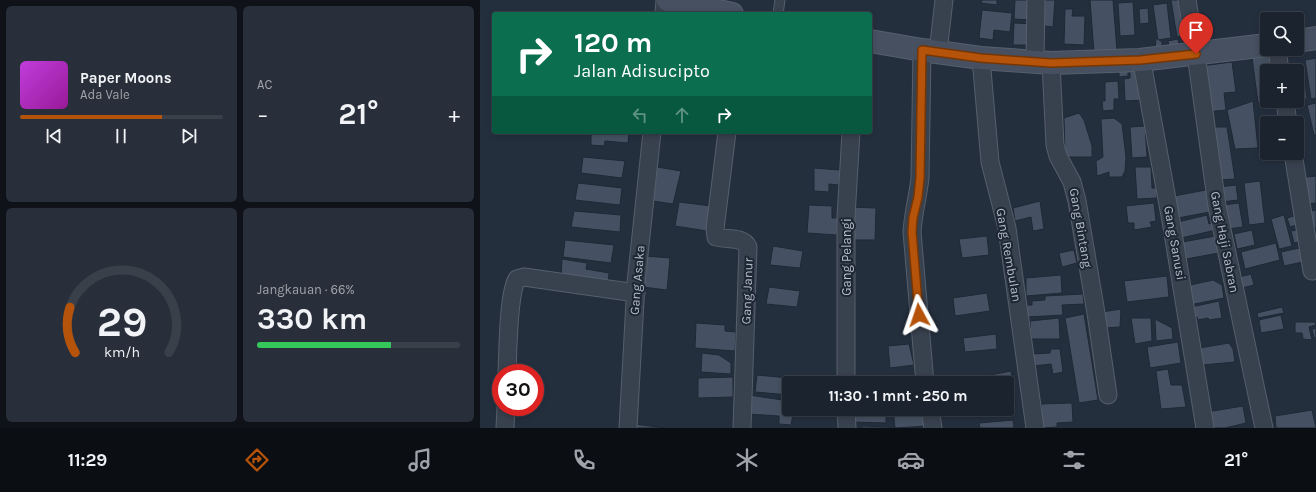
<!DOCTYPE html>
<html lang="id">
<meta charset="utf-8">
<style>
body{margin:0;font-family:Karla,sans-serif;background:#282f3a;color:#f1f3f6;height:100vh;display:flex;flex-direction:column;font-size:15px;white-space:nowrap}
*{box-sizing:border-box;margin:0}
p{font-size:13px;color:#a0a4aa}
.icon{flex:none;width:22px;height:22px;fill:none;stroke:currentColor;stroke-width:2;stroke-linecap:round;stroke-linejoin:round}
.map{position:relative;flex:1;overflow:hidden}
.sheet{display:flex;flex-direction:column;gap:6px;padding:6px;background:#0f1319;width:480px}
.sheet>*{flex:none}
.banner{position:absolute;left:12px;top:12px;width:380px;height:122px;border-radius:4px;box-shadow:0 2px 6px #0003,0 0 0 1px #39404a;background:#0b6e4f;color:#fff;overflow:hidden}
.fabs{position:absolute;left:780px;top:12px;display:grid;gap:8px}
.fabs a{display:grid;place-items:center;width:44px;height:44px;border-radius:4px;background:#1b232e;box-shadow:0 2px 6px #0003,0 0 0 1px #39404a;font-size:20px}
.speed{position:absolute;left:12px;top:364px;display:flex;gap:8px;font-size:20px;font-weight:700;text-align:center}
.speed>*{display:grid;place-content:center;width:52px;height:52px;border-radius:50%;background:#1b232e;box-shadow:0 2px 6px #0003,0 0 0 1px #39404a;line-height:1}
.speed .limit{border:6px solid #d22;background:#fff;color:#111}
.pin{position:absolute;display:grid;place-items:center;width:34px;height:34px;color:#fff;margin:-41px -17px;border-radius:50% 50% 50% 0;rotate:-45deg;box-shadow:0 0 4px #0007}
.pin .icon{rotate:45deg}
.me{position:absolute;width:44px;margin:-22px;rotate:355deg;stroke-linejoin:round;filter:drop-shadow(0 0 3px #0008)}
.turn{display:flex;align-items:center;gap:14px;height:84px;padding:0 16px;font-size:18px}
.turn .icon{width:52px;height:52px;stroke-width:2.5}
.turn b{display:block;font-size:28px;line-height:34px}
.lanes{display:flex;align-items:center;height:38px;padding:0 16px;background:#0003;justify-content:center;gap:20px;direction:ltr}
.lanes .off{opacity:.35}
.big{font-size:30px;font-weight:700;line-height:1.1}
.sheet .widget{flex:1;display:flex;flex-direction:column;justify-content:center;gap:6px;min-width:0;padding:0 14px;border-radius:6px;background:#282f3a}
.sheet .dial{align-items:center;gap:0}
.dial svg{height:104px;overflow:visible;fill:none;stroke:#39404a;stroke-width:7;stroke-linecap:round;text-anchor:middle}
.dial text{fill:#f1f3f6;stroke:none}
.song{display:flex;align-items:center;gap:12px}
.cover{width:48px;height:48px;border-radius:6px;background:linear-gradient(135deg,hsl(290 70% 55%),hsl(300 70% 35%))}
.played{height:4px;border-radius:2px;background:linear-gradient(90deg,#b45309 70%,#39404a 70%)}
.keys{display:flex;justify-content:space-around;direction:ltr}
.heat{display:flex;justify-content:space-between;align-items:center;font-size:22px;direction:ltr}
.charge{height:6px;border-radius:3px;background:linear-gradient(90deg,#34c759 66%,#39404a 0)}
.sheet .tiles{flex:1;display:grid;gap:6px;grid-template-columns:repeat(2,1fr)}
.trip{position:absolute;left:302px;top:376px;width:232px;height:40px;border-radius:4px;background:#1b232e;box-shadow:0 2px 6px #0003,0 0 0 1px #39404a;font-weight:700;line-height:40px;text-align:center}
.tabs{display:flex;height:64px;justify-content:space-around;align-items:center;background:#0b0e12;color:#a0a4aa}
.tabs .icon{width:28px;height:28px}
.tabs .selected{color:#b45309}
.tabs b{font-size:18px;color:#f1f3f6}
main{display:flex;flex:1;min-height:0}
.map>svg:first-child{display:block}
</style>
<main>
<section class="sheet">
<div class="tiles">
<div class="widget">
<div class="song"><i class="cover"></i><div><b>Paper Moons</b><p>Ada Vale</p></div></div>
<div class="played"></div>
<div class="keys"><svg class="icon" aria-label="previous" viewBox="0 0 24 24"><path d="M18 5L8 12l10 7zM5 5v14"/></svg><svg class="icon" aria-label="pause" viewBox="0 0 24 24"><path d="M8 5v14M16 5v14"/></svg><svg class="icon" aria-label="next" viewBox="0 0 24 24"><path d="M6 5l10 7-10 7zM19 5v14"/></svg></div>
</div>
<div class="widget"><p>AC</p>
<div class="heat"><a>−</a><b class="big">21°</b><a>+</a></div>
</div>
<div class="widget dial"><svg viewBox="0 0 100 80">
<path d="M14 69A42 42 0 1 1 86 69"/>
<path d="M14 69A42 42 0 0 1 10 34" stroke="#b45309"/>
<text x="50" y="56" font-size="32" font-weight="700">29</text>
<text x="50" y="72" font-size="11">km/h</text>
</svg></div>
<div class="widget"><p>Jangkauan · 66%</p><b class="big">330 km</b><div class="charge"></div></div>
</div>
</section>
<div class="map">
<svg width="836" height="428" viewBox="0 0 836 428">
<rect width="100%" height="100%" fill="#242f3e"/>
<!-- building -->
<g fill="#455162" stroke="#1f2835">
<path d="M502,0H517V5L501,3Z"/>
<path d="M535,0H552L551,20L534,19Z"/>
<path d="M558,0H575L573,27L556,25Z"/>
<path d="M610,0H633L637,51L614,53Z"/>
<path d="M691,0H703L708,35L697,37Z"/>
<path d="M653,2L655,35L640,36L638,3Z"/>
<path d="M687,3L691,38L678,40L673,5Z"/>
<path d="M668,8L669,23L660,24L659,9Z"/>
<path d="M585,9H593L592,16H605L604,45L584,44Z"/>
<path d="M502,10L532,13L530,32L514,30L513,40L499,38Z"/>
<path d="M534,23L555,24V45H533Z"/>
<path d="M676,38L682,42V49H675Z"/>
<path d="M698,39L699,45L689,47L688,41Z"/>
<path d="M796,53L798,71H787V101H793L778,103L772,57Z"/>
<path d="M836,58V98L831,99L825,60Z"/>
<path d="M752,62L756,92L744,93L746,110L726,112L721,66Z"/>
<path d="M806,65H823L827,99L817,100V71H807Z"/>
<path d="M650,68H663L665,100L645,101L644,79L650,78Z"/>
<path d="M639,70H648V76L639,77Z"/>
<path d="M638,81L639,99H634V110L623,111L622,101H625V82Z"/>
<path d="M773,101L778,148L755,149L747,110Z"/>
<path d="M836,103V135H834L827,105Z"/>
<path d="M599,113L604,120L612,146V157H585L584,118Z"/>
<path d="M802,117V123H787V146L784,119Z"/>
<path d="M634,118L642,124L646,157L645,171L642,177H629V172L617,176L616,161L623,157L621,119Z"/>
<path d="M665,126L667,157L652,158L650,127Z"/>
<path d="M731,127H747L755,179L739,180Z"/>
<path d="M111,132H149L148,143L125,141L124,146L111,145Z"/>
<path d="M103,157L145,161L142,178L101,173Z"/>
<path d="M177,167L201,171L193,204L173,201Z"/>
<path d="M655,167H671L672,188H677V198L657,199Z"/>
<path d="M334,168L360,170L359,185L349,184V192L334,191Z"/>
<path d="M836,176V203L821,205L818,178Z"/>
<path d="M780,181L785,223L769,225L764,183Z"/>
<path d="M98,183L142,188L140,205L95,200Z"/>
<path d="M756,185L758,200L741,202L739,187Z"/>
<path d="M731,189L735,211L698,218L694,196Z"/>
<path d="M560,201L564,229L553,231L551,217L535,221L533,208Z"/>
<path d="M199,202L231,206L227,231L195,226Z"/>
<path d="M674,203L676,221L670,222L672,227L654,230V223H648L646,206Z"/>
<path d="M759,203L763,227L747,229L743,205Z"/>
<path d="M329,205L352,206V218H358L357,235L327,233Z"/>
<path d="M370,207L396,208L395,240H369Z"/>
<path d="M836,210V228L828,230L824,212Z"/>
<path d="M94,211L141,215L140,232L91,227Z"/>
<path d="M727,215L729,224L734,222L736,230L701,238L698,222Z"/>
<path d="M804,215L812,246L799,249L791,219Z"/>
<path d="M817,215L820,224L810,227L807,218Z"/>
<path d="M821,229L824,241L814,243L811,231Z"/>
<path d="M772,230L775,245L757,249L754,234Z"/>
<path d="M507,236L509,255L482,258L479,239Z"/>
<path d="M736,236L739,253L706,259L702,242Z"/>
<path d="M85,240L134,245L131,263L83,257Z"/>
<path d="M796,243L800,260L765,269L761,252Z"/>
<path d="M293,246L323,251L320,268L290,265Z"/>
<path d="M824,247L827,261L804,266L801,252Z"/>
<path d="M594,250L597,263L582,267L579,253Z"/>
<path d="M165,256L190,258L187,290L163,287Z"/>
<path d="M82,259L107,263L106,269L129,273L128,286L81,279Z"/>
<path d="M771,274L774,285L762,288L759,277Z"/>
<path d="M581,275L582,293L546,296V278Z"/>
<path d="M687,276L689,297L647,302L644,281Z"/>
<path d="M733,280L742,285L744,298L710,305L706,286Z"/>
<path d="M289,287L320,291L317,307L286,304Z"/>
<path d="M507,293L510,311L475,316L473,298Z"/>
<path d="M603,294L604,304L582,305L583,315L547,317V305H552V301L565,300V296Z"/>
<path d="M739,301L742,318L729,320L728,318L718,320L717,317L712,316L711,307Z"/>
<path d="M802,307L804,313L778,318L777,313Z"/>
<path d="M641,309L640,327L624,328L622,312Z"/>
<path d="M604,314L618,400L599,403L585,318Z"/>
<path d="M801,315L804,329L781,333L779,320Z"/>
<path d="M579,318L580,339H551L550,321Z"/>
<path d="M651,318H671L672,341L655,344Z"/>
<path d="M675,319L692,328L693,339L676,341Z"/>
<path d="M815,322H835L836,325L829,327L832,340L823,339L822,333H815Z"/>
<path d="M216,323L245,325V331L256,332L255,351L215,348Z"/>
<path d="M836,328V337L834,338L832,329Z"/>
<path d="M516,334L517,349L485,352L483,338Z"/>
<path d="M698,342L701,363L670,368L667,347Z"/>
<path d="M749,343L753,349L755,362L722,365L719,348Z"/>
<path d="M429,344L434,365L410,368L408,346Z"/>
<path d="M571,349H580L583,372L573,374L571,364L553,366L552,354L570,353Z"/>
<path d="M222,353L239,355L251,363V374L221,372Z"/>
<path d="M688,369L691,385H702L706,407L681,409L676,371Z"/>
<path d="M531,371L536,408L527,409V383H500V377Z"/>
<path d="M277,375L320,379V383H309V395L275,392Z"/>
<path d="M372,376L404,378V383H372Z"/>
<path d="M253,377V397L218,398V378Z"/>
<path d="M269,395L309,401V409H314L311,425L299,424V416L266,414Z"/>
<path d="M592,403L593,422L577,423V427L562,428L561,404Z"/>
<path d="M763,406L766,423L745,428H730L727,412Z"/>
<path d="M370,409H406V423L370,422Z"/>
<path d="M413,409H443L446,426L415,428Z"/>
<path d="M456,409H482L483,415L458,417Z"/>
<path d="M490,409H524L491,413Z"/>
<path d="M832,410L836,428H796L795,416Z"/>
<path d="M533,420L534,428H500L499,423Z"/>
<path d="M154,424L185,428H154Z"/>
<path d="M382,426L410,427V428H382Z"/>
</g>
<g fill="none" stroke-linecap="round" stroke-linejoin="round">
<!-- service casing -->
<g stroke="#565f6c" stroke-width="11">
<path id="service" d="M298,14L300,0"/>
</g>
<!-- minor casing -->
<g stroke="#565f6c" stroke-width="19">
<g id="minor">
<path d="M707,0L716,54L737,206L784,428"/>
<path d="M184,14L185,0"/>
<path d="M797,49L800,71"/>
<path d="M442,50L440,178C438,196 433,214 432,232L445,383"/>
<path d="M458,52L464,0"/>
<path d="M501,58L510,162L527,228L555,428"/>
<path d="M660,60L663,68L691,221L725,428"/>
<path d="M555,62L556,0"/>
<path d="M571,63L575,145L578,156L592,182L597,201L616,313L628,395"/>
<path d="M805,101L808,123"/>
<path d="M247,132L235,229L236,237C246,240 263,236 268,247L262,428"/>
<path d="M813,153L832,271"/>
<path d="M27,373C28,353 28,294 37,279L44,277L156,293"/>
<path d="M366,383V217L371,132"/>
<path d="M366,409L367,428"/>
<path d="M450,409L453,428"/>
<path d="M25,428L26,407"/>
<path d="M148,428L156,283L172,132"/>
</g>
</g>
<!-- secondary casing -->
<g stroke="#565f6c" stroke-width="24">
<g id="secondary">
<path d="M188,0L252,14"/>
<path d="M390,41L442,50L501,58L571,63L660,60L787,45"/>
<path d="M817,41L836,38"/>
</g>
</g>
<!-- service -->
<use href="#service" stroke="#38414e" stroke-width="9"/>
<!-- minor -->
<use href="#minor" stroke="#38414e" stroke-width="17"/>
<!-- secondary -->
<use href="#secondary" stroke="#465061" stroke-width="22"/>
</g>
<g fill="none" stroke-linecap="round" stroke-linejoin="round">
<!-- route casing -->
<g stroke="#753606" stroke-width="10">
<path id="route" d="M439,315L432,232L433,218L438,197L440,178L442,50L501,58L571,63L660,60L716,54"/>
</g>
<!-- route -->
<use href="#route" stroke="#b45309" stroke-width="7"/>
</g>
<g text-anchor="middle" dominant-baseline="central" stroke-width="4" stroke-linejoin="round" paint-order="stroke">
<!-- street labels -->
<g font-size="13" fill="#b4bcc9" stroke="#1d2633">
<text transform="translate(601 228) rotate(80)">Gang Bintang</text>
<text transform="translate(745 242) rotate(79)">Gang Haji Sabran</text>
<text transform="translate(695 243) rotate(80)">Gang Sanusi</text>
<text transform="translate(529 255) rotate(80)">Gang Rembulan</text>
<text transform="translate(366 257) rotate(-90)">Gang Pelangi</text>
<text transform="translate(157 280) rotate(-85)">Gang Asaka</text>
<text transform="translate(267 291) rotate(-88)">Gang Janur</text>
</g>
</g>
</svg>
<div class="fabs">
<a><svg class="icon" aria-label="search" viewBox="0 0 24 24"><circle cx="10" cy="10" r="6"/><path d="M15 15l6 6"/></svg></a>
<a>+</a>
<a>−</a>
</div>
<div class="speed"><div class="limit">30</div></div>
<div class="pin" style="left:716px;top:54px;background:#d93025"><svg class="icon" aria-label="arrive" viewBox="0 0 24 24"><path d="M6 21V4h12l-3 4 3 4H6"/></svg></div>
<svg class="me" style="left:439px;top:315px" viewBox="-20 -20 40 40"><path d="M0-17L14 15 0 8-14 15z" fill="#b45309" stroke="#fff" stroke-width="4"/></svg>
<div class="trip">11:30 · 1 mnt · 250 m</div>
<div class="banner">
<div class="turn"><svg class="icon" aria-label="right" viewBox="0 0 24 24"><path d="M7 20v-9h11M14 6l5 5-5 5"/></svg><div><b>120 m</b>Jalan Adisucipto</div></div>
<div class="lanes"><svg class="icon off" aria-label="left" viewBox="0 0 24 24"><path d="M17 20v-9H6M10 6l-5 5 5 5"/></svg><svg class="icon off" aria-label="ahead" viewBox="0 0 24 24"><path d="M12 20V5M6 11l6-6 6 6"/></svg><svg class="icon" aria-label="right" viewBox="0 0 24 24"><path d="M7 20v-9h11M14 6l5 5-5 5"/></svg></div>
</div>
</div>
</main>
<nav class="tabs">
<b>11:29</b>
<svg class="icon selected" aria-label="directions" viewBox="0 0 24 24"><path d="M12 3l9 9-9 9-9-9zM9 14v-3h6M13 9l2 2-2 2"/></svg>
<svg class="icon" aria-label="music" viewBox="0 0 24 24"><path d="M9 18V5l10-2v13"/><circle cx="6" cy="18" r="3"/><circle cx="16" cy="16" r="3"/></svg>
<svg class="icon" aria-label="phone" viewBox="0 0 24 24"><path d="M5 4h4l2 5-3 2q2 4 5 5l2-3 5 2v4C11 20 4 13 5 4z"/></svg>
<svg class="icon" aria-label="climate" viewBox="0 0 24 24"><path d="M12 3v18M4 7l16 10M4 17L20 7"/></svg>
<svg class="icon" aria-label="car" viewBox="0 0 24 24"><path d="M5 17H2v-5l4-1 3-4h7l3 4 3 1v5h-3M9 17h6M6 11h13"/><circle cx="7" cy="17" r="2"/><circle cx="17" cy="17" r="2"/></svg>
<svg class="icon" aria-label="filters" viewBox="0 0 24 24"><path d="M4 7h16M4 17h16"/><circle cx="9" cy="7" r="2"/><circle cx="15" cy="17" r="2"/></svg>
<b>21°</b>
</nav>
